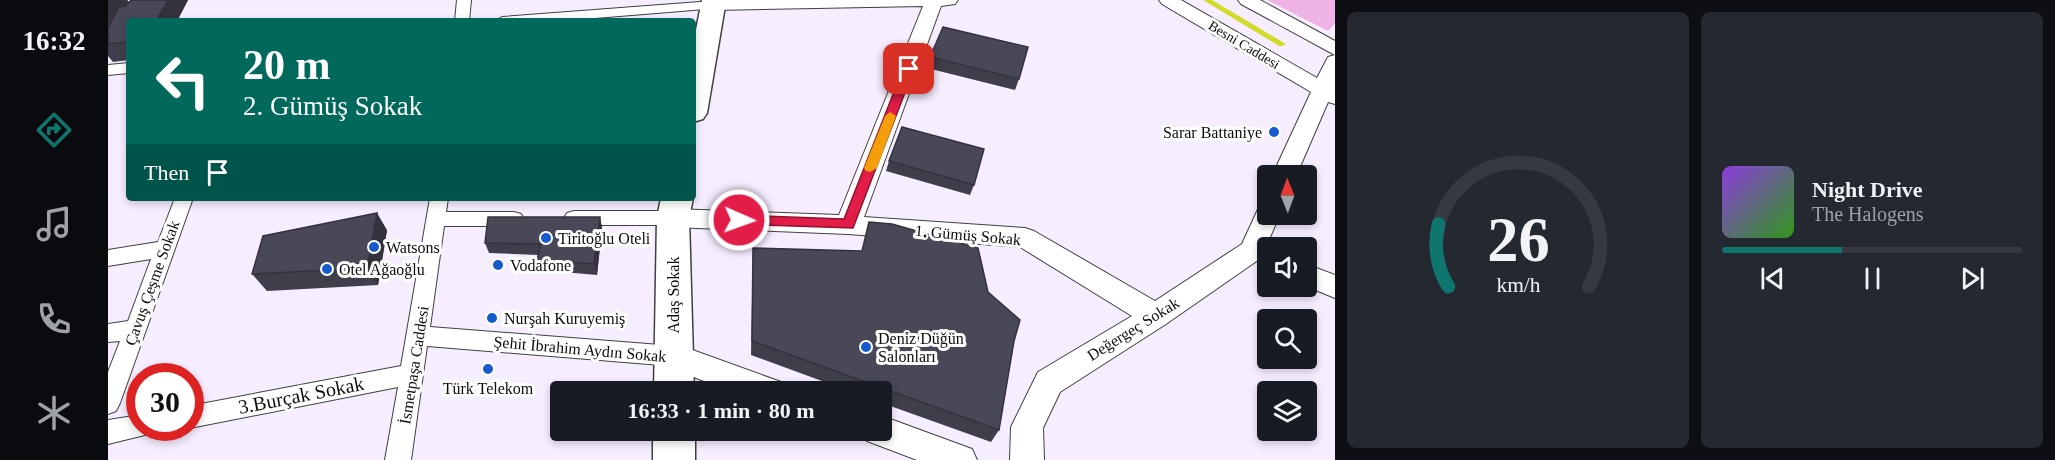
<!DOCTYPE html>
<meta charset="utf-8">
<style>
body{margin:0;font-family:"Times New Roman",serif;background:#242831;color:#f1f3f6;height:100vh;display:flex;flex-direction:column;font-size:22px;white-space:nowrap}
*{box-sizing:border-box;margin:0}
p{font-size:20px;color:#9ea1a6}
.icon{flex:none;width:33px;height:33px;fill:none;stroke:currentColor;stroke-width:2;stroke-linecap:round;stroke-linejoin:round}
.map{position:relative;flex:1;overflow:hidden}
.drawer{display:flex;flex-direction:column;gap:12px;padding:12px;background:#0d0f14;width:720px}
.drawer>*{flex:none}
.hud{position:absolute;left:18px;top:18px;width:570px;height:183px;border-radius:6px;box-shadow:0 3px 9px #0003;background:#00695c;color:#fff;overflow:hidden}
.needle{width:39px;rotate:359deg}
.tools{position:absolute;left:1149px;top:165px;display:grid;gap:12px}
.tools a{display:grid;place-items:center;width:60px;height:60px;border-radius:6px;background:#171b24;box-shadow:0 3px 9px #0003;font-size:30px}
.speed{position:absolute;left:18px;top:363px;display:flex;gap:12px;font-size:30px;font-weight:700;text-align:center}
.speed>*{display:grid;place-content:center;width:78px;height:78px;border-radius:50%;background:#171b24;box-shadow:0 3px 9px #0003;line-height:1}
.speed .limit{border:9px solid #d22;background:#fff;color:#111}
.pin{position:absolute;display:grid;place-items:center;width:51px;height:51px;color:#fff;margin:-26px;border-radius:12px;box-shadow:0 3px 9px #0006}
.me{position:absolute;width:66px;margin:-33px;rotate:92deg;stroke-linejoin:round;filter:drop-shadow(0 0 4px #0008)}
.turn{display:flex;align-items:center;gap:21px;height:126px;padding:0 18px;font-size:27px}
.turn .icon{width:78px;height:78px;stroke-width:2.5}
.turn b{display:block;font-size:42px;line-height:51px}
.then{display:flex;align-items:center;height:57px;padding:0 18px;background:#0003;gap:12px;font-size:22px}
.drawer .card{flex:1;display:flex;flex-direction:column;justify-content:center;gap:9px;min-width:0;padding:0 21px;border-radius:9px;background:#242831}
.drawer .dial{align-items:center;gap:0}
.dial svg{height:156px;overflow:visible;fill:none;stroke:#363941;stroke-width:7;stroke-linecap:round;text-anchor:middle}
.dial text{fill:#f1f3f6;stroke:none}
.song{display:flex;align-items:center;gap:18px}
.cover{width:72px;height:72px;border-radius:9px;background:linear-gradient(135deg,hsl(270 70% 55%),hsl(110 70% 35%))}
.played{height:6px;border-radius:3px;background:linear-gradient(90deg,#0f766e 40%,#363941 40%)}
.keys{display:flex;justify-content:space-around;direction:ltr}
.drawer .tiles{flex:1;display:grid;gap:12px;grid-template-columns:repeat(2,1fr)}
.trip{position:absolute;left:442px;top:381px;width:342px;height:60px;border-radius:6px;background:#171b24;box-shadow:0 3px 9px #0003;font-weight:800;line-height:60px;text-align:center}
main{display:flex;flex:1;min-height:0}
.dock{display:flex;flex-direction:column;width:108px;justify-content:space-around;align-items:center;background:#090b0e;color:#9ea1a6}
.dock .icon{width:42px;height:42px}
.dock .active{color:#0f766e}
.dock b{font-size:27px;color:#f1f3f6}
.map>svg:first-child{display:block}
</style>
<main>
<nav class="dock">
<b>16:32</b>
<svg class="icon active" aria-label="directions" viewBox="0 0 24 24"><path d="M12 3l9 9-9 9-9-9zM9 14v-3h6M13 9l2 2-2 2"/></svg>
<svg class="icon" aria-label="music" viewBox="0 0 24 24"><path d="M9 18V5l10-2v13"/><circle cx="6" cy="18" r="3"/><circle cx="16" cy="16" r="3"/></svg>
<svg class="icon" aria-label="phone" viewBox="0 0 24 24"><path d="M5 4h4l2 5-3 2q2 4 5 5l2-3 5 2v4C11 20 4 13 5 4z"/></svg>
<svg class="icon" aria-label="climate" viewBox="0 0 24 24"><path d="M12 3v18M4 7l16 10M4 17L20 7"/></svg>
</nav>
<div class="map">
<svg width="1227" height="460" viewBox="0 0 1227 460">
<rect width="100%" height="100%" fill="#f6edff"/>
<!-- green -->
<path fill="#eeb2e5" d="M1159,0H1227V23L1220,31Z"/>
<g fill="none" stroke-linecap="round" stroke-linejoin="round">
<!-- stream -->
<path fill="#d1dc2a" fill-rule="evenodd" d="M1095,0H1104L1178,44L1174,46H1171Z"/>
<!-- pedestrian casing -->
<g stroke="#404040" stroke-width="2">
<g id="pedestrian">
<path d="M349,0H363L361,21H347Z"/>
<path d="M605,1L610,2L612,5L610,8L450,21H387L394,17Z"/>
<path d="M21,63V73L0,75V65Z"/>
<path d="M67,198H85L12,403L8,411L0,414V372L12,341L0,342V324L20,321L43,259L0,266V250L50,242Z"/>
<path d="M322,198H340L338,212H406L413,214L416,219L413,224L406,226H336L322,327L565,346L573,349L576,356L573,363L565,366L319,346L303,460H277L290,387L82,428H80H82V406L293,366Z"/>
<path d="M466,211H565L572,213L575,218L572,223L565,225H466L459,223L456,218L459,213Z"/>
<path d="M32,415V428H44L41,434L0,444V420Z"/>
</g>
</g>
<!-- minor casing -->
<g stroke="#404040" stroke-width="2">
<g id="minor">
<path d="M603,0H850L847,4L833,6L756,217L917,228L926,231L1047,301L1134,244L1151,207L1160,205V214H1172L1153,258L1058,324L952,392L935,428L936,460H902L903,427L930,372L1024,316L912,247L740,234L565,227L556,225L552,218L556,211L565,209L731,215L815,6L605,10L599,9L596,5Z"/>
<path d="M1051,0H1073L1209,78L1220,57L1227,55V104L1220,102L1188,176H1164L1203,92L1054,4Z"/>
<path d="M1130,0H1152L1227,41V55L1133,4Z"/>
<path d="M1198,264L1227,275V298L1198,286Z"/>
<path d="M565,343L673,382L677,392H624L555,365L550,356L555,347Z"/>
<path d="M774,416L864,449L869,460H809L759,441L754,430H774Z"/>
</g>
</g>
<!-- tertiary casing -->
<g stroke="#404040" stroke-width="3">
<g id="tertiary">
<path d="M594,0H618L599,113L595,119L585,122V45Z"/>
<path d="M553,198H585L581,218L586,392H546L549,218Z"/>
<rect x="545" y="430" width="42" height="30"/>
</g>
</g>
<!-- pedestrian -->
<use href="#pedestrian" fill="#fff" fill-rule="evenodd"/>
<!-- minor -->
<use href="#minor" fill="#fff" fill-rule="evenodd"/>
<!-- tertiary -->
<use href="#tertiary" fill="#fff" fill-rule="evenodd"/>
</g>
<!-- wall -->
<g fill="#3f3e4b">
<path d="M0,0H19L21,2L80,0L69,21H21V60L5,62L0,56Z"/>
<path d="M822,57L911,79L907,90L819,68Z"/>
<path d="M781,161L866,185L862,195L778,171Z"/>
<path d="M492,217L494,228L489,275L432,270L429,260L430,255L381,253L377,243Z"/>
<path d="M279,230L270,285L159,291L144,274Z"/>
<path d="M645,248L880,292L906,341L891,430L883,442L774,403V392H744L643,355Z"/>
</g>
<!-- shaded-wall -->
<g fill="#33323d">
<path d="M1,0H19L23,5L0,33V1Z"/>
<path d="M60,0H80L69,21H48Z"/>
<path d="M269,213L279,230L270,285L259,268Z"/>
<path d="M492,217L494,228L489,275L486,264Z"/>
</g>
<!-- building -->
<g fill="#494857" stroke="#33323d" stroke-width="1.5">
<path d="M23,0H60L48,21H21V42L0,44V28L11,7L18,6Z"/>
<path d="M835,27L920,47L911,79L822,57Z"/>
<path d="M794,127L876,149L866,185L781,161Z"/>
<path d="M269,213L259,268L144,274L155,236Z"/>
<path d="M380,217H492L486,264L429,260L433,244L377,243Z"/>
<path d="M761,222L784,224L870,248L880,292L912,320L906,341L891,430L644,341L645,248L754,251Z"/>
</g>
<!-- route -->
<path fill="#e11d48" stroke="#92132f" stroke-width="1.5" d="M801,65L806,69L745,228L626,224L624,220L626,217L631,215L736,219L795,69Z"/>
<!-- slow -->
<path fill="#f59e0b" d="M782,112L788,116L769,168L762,172L758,171L756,168L777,116Z"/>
<!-- markers -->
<g fill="#155bcd" stroke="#fff" stroke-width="2">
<circle cx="1166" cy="132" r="6"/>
<circle cx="438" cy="238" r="6"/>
<circle cx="266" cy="247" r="6"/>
<circle cx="390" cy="265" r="6"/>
<circle cx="219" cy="269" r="6"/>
<circle cx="384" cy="318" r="6"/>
<circle cx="758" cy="347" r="6"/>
<circle cx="380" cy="369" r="6"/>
</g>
<g text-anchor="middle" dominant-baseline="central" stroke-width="6" stroke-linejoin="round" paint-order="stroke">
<!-- far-street labels -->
<g font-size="14" fill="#0d0d0d" stroke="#fff">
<text transform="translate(1136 45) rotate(31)">Besni Caddesi</text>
</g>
<!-- poi labels -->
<g font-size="16" fill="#0d0d0d" stroke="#fff" text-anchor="start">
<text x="1154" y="132" text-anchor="end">Sarar Battaniye</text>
<text x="450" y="238">Tiritoğlu Oteli</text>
<text x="278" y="247">Watsons</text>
<text x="402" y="265">Vodafone</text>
<text x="231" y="269">Otel Ağaoğlu</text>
<text x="396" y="318">Nurşah Kuruyemiş</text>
<text x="770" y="338">Deniz Düğün<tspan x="770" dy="18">Salonları</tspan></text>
<text x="380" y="388" text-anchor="middle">Türk Telekom</text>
</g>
<!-- street labels -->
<g font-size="16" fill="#0d0d0d" stroke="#fff">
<text transform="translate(860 235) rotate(5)">1. Gümüş Sokak</text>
<text transform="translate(44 283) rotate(-70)">Çavuş Çeşme Sokak</text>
<text transform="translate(565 295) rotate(-90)">Adaş Sokak</text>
<text transform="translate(1025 329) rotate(-32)">Değergeç Sokak</text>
<text transform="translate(472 349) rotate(5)">Şehit İbrahim Aydın Sokak</text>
<text transform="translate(306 365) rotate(-81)">İsmetpaşa Caddesi</text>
</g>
<!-- near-street labels -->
<g font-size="20" fill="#0d0d0d" stroke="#fff">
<text transform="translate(193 395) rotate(-11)">3.Burçak Sokak</text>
</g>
</g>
</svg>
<div class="tools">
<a><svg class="needle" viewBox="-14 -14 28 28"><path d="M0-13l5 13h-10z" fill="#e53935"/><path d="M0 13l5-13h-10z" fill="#9ea1a6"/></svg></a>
<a><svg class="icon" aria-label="sound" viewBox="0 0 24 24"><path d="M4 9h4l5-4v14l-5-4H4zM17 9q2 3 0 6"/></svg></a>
<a><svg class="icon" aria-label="search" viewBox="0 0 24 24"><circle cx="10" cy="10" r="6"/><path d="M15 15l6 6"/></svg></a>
<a><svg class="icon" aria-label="layers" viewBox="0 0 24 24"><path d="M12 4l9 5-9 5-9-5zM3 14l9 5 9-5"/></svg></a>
</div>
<div class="speed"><div class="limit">30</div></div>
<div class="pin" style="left:801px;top:69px;background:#d93025"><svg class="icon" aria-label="arrive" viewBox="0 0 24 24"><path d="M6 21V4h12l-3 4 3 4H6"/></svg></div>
<svg class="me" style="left:631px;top:220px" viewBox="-20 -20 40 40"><circle r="17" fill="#e11d48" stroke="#fff" stroke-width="3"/><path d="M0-11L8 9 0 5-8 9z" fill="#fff"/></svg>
<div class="trip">16:33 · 1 min · 80 m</div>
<div class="hud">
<div class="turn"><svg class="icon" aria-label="left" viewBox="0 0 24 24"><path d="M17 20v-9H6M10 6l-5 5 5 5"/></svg><div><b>20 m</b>2. Gümüş Sokak</div></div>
<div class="then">Then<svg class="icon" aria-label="arrive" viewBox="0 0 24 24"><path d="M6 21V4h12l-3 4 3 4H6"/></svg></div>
</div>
</div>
<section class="drawer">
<div class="tiles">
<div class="card dial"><svg viewBox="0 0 100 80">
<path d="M14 69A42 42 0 1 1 86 69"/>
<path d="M14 69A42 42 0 0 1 9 37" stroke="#0f766e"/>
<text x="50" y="56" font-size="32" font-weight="700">26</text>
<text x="50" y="72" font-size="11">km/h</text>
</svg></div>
<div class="card">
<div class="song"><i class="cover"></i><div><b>Night Drive</b><p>The Halogens</p></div></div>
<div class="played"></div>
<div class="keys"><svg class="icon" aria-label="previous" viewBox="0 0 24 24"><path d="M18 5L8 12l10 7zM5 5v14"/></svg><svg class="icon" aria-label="pause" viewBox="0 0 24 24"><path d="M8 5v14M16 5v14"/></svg><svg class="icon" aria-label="next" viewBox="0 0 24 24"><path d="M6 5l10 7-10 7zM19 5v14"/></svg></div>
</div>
</div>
</section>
</main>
